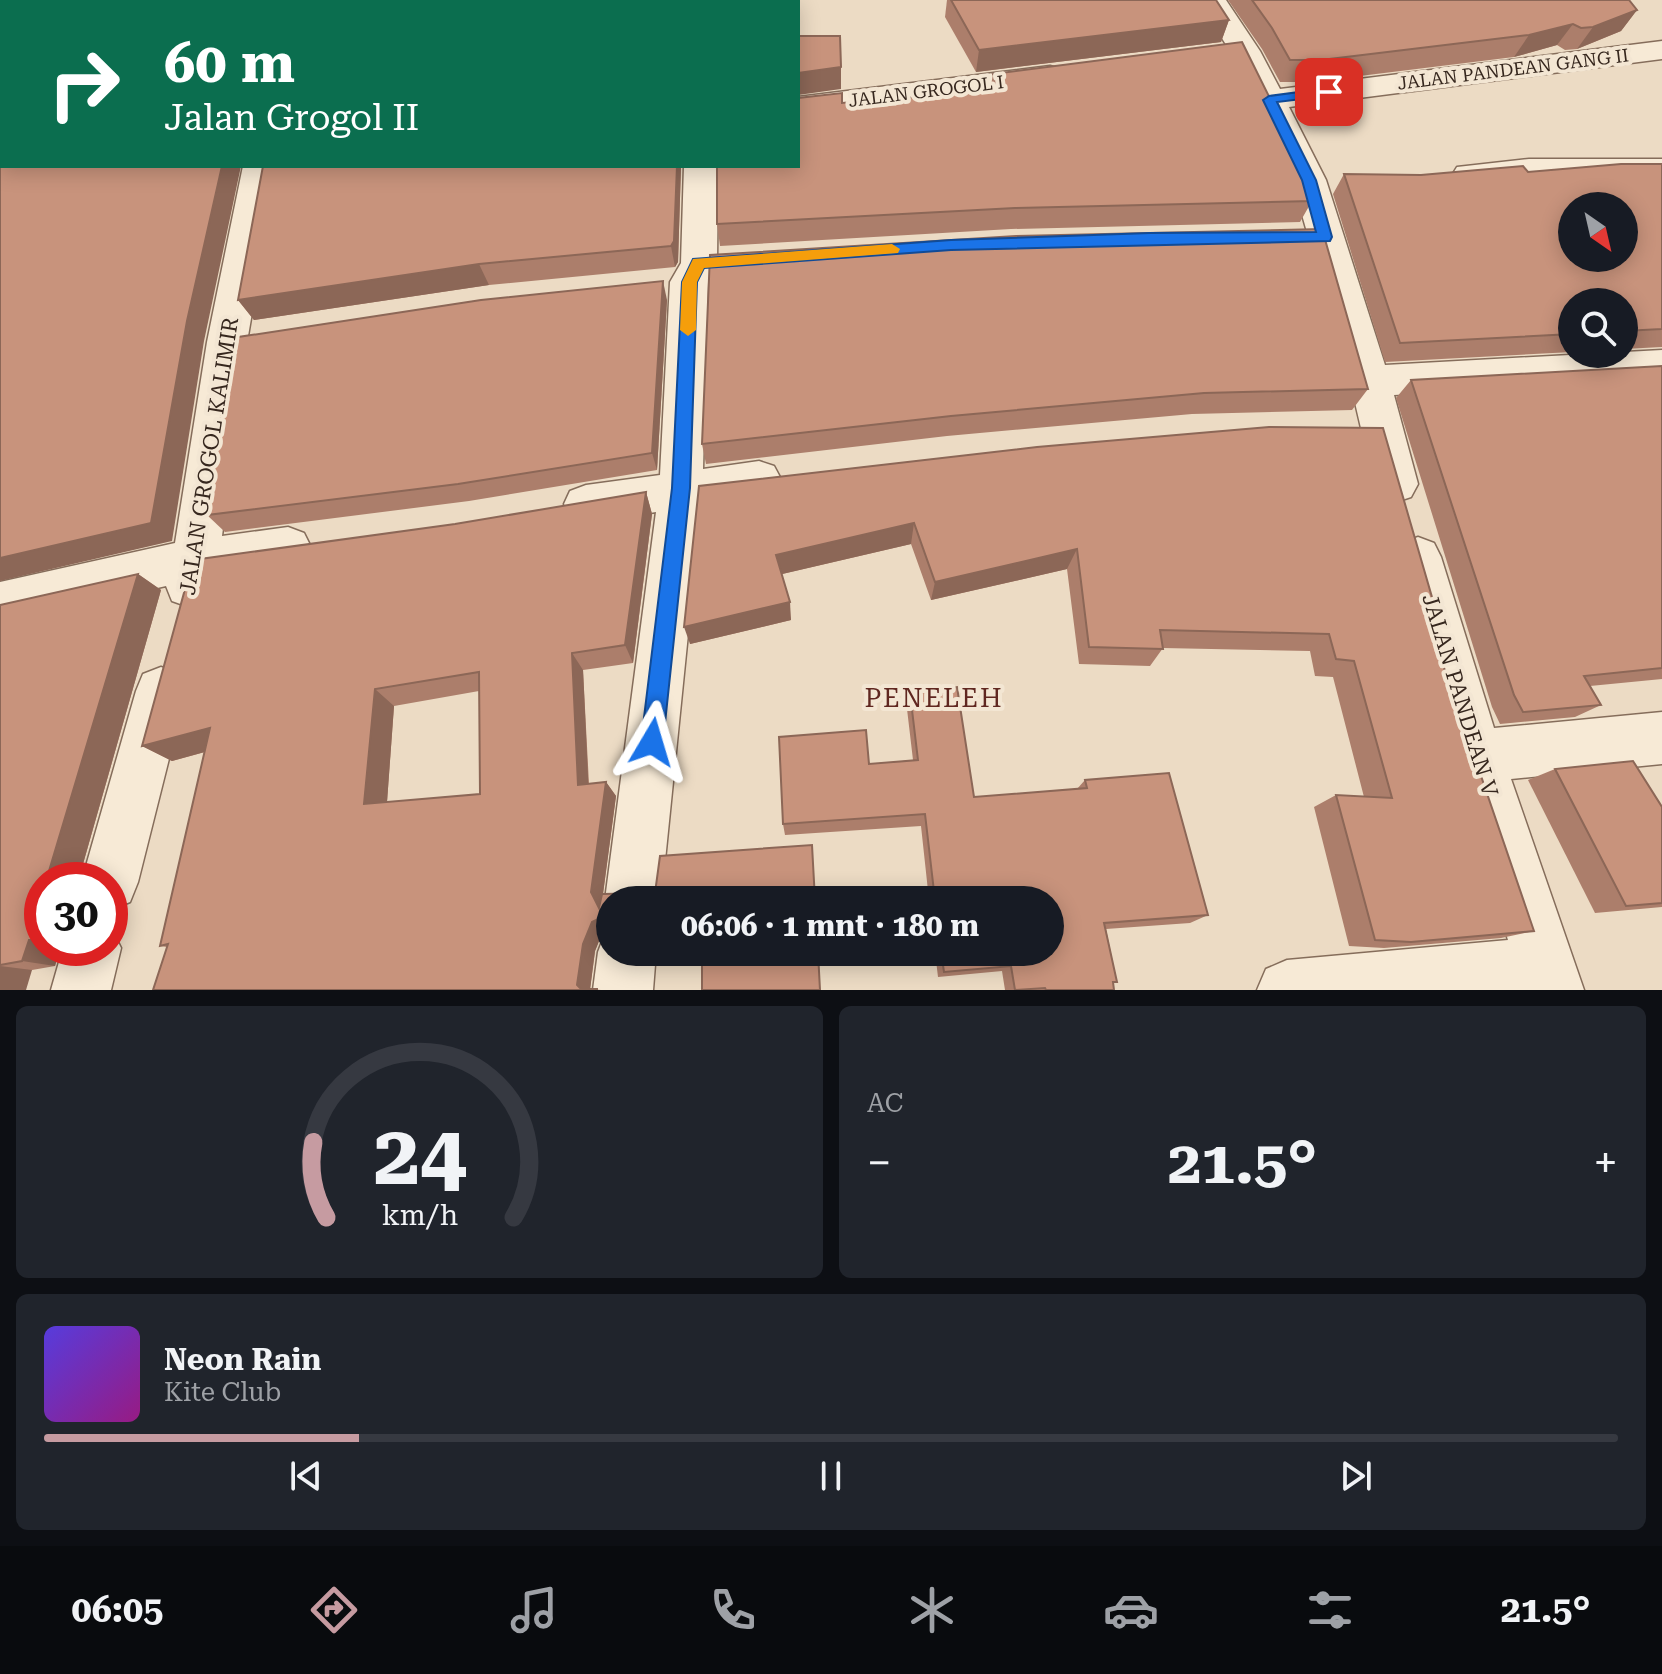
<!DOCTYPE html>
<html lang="id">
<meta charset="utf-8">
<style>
body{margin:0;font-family:"Roboto Serif",serif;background:#20242c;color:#f1f3f6;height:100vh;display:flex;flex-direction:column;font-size:30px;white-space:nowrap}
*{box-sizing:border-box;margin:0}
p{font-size:26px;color:#9ea1a6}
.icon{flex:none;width:44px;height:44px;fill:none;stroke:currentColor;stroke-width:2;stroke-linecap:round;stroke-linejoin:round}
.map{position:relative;height:990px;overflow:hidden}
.details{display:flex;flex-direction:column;gap:16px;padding:16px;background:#0d0f14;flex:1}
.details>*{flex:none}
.guide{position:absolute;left:0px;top:0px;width:800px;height:168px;box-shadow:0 4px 20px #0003;background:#0b6e4f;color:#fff;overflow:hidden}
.needle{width:52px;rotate:146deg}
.fabs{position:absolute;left:1558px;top:192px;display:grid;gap:16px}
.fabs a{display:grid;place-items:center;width:80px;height:80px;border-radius:50%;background:#171b24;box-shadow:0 4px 20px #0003;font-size:40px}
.speed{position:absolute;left:24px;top:862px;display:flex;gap:16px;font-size:40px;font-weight:700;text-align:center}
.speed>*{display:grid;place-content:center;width:104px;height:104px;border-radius:50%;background:#171b24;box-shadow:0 4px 20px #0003;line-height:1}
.speed .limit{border:12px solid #d22;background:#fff;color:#111}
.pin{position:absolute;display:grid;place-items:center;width:68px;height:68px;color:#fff;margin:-34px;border-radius:16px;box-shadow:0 4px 12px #0006}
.me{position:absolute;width:88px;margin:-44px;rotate:7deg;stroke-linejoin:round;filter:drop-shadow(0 0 6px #0008)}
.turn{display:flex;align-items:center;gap:28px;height:168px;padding:0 32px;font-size:36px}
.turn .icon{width:104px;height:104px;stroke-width:2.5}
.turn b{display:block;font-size:56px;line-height:68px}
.big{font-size:60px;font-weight:700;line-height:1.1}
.details .tile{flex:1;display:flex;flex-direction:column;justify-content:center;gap:12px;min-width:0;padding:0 28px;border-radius:12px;background:#20242c}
.details .dial{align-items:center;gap:0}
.dial svg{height:208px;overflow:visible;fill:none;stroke:#363941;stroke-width:7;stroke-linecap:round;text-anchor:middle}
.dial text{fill:#f1f3f6;stroke:none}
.song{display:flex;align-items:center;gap:24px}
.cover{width:96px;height:96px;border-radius:12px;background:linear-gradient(135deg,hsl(250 70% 55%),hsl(310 70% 35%))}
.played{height:8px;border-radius:4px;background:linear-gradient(90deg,#c69ba1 20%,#363941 20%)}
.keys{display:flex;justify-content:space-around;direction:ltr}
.heat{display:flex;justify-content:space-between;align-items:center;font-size:44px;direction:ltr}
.details .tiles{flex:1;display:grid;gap:16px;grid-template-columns:1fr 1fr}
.tile:last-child{grid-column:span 2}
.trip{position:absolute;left:596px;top:886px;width:468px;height:80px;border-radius:40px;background:#171b24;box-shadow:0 4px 20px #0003;font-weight:700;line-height:80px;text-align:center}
.tab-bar{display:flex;height:128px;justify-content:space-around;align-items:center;background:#090b0e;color:#9ea1a6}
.tab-bar .icon{width:56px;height:56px}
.tab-bar .selected{color:#c69ba1}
.tab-bar b{font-size:36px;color:#f1f3f6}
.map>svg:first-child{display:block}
</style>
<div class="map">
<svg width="1662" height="990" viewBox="0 0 1662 990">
<rect width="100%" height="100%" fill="#ecdbc4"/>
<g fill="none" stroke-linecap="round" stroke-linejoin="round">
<!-- lane casing -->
<g stroke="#856d5b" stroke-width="3">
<path id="lane" d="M288,0H308L287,2Z"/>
</g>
<!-- street casing -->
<g stroke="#856d5b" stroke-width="3">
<g id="street">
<path d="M552,0H593L551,2Z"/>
<rect x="694" y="0" width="28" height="2"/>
<path d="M1198,0H1226L1260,51L1280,89L1662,41V59L1289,107L1326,180L1385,365L1662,350V380L1394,395L1418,484L1411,497L1396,502L1381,497L1374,484L1350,381L1292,180L1230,51Z"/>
<path d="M1050,66L1061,69L1065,75L1061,81L798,117V97Z"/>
<path d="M1529,159H1662V181H1529L1469,186L1457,183L1452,175L1457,167Z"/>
<path d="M243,166H277L247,342L222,536L288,527L304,533L311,547L304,561L288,567L215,577L206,601L189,607L172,601L166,586L0,624V582L175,543L207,342Z"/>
<path d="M684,166H718L717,263L708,282L703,469L759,461L774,466L781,479L774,492L701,506L661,900H610V913L605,900L656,512L586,523L570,517L564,504L570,491L586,485L660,475L670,282L681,263Z"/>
<path d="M1418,537L1434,543L1441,557L1494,728L1662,712V764L1511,779L1584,990H1257L1266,969L1287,960L1508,940L1451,756L1395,557L1402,543Z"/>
<path d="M161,667L179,674L186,691L138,882L130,902L110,910V880H82L136,691L143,674Z"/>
<path d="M110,926L121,948L111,990H51L63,948H110Z"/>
<path d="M610,930V952H656L653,990H593L598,952L606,931Z"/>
</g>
</g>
<!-- lane -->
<use href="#lane" fill="#f7ead6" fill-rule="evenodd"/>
<!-- street -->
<use href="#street" fill="#f7ead6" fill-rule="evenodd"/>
</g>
<!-- wall -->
<g fill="#ac7e6b" fill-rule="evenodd">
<path d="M947,0H1216L1229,20L1221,42L976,72L945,17Z"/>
<path d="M1228,0H1629L1637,10L1621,31L1577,49L1565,50L1557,45L1514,57L1311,82H1280L1262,49Z"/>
<path d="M993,74L1312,201L1300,222L1011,229L720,246L717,224L842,103L990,91Z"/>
<path d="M1662,164V347L1624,349V302H1572V352L1385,362L1333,194L1344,174L1421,175L1528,172Z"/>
<path d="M263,166H681L678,262L675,267L489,285L254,320L238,300Z"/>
<path d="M710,255L1368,389L1352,410L1192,414L947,436L706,464L702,444Z"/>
<path d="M667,300L657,470L469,501L225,532L207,515Z"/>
<path d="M1662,366V679L1590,686L1601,705L1575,717L1500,724L1492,707L1396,398L1411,380Z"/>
<path d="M699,486L1436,611L1427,618L1534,931L1501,938L1384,948L1349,946L1314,807L1336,795L1364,797L1333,677L1315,676L1310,651L1163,648L1150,666L1079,664L1067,569L931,600L911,544L782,574L791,620L690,644Z"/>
<path d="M646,492L652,514L633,663L583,670L589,784L606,782L616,796L603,894L815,900H610V933L604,929L603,930L595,951L590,989L601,990H153L167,947L160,946L205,752L172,761L142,746L455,524ZM479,691L480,794L387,802L394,706Z"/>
<path d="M138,574L161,590L79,878L42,880V948H60L55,966L32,970L0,990V605Z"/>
<path d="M910,693L974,797L1077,789L1085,780L1208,915L1190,923L1106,929L1117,982L1113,983L1114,990H1005L1002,971L938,977L935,952H1050V900H929L921,826L785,835L783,824L869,764L913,760L907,709Z"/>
<path d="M1555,769L1662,807V907L1595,913L1528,780Z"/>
</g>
<!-- shaded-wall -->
<g fill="#8c6757">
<rect x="256" y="0" width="16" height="2"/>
<path d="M1637,10L1621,31L1577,49L1593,27Z"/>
<path d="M1229,20L1221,42L976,72L979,50Z"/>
<path d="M1573,24L1557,45L1514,57L1529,35Z"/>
<path d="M841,67V89L798,95V73Z"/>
<path d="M222,166H241L204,341L172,541L0,581V558L187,321Z"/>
<path d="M677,166H681L678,262L675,267L671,246Z"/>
<path d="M479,264L489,285L254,320L238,300Z"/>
<path d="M663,281L667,300L657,470L652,453Z"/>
<path d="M646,492L652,514L633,663L625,645Z"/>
<path d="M914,523L911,544L778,575L776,555Z"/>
<path d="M1077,549L1067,569L931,600L935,582Z"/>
<path d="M138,574L161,590L79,878L87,880H67L52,875L49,871Z"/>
<path d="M790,602L791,620L690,644L684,627Z"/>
<path d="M572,653L583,670L589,798L578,785Z"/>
<path d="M375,689L394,706L386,816L364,804Z"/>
<path d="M210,728L237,743L172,761L142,746Z"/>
<path d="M606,782L616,796L602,901L599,908L591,892Z"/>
<path d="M598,919L602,928L604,929L595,951L590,990L581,989L577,985L583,944L592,922Z"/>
<path d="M29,940L42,942V948H60L55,966L22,961Z"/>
<path d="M0,966L32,970L26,990H0Z"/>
</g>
<!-- building -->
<g fill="#c8937c" stroke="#8c6757" stroke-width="2" fill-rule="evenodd">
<path d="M0,0H256V2H2V166H222L187,321L151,523L0,558Z"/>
<path d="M951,0H1216L1229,20L979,50Z"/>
<path d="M1252,0H1629L1637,10L1593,27L1581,28L1573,24L1529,35L1321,60H1290L1272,28Z"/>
<path d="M798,36H840L841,67L798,73Z"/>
<path d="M1242,42L1300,159L1312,201L1015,208L717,224V166H798V98L842,93V103L1002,90L993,74Z"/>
<path d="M1621,164H1662V329L1624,331V302H1572V334L1400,343L1344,174L1421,175L1523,166L1528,172ZM1572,206H1624V258H1572Z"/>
<path d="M263,166H677L674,241L671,246L479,264L238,300Z"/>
<path d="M1322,229L1368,389L1204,393L951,416L702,444L710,255L1016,236Z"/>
<path d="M663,281L652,453L458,484L207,515L232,338L481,300Z"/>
<path d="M1662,366V668L1584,676L1601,705L1523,712L1514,695L1411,380Z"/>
<path d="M1269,427L1383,428L1436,611L1426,615L1534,931L1411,942L1375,940L1336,795L1392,798L1354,661L1336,659L1329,634L1160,630L1163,649L1089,647L1077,549L935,582L914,523L776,555L790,602L684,627L699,486L1037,447Z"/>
<path d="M646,492L625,645L572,653L578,785L606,782L591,892L599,908L602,894L655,893L660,856L812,845L815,900H610V927L602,928L598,919L592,922L583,944L577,985L581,989H597V990H153L168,944L160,946L210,728L142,746L193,560L455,524ZM479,672L480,794L364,804L375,689Z"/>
<path d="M138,574L49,871L52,875H68L67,880H42V940H29L22,961L0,965V605Z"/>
<path d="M957,687L974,797L1087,788L1085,780L1169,773L1208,915L1104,923L1117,982H1113L1114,990H1046L1045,988L1015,990L1011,966L944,972L941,952H1050V900H935L925,814L783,824L779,737L866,730L869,764L918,760L910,693Z"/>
<path d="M1633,761L1662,807V903L1626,906L1555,769Z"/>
<path d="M702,952H818L820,990H702Z"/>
</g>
<!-- route -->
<path fill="#1a73e8" stroke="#114b97" stroke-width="2" d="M1329,88L1336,92L1334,95L1277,102L1316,180L1332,237L1330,241L951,250L704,268L697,282L690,488L663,742L660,749L652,752L644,749L641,742L672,488L682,282L693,259L951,240L1150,233L1316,232L1302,180L1263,100L1269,96Z"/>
<!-- slow -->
<path fill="#f59e0b" d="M892,244L900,249L898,253L704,268L697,282L696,330L688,336L680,330L682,282L693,259Z"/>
<g text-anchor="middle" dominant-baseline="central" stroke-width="8" stroke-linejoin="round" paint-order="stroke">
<!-- far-street labels -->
<g font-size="18" fill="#36271e" stroke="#f3e6d3">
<text transform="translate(1513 69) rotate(-7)">JALAN PANDEAN GANG II</text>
<text transform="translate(926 91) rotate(-7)">JALAN GROGOL I</text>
</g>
<!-- street labels -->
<g font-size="22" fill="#36271e" stroke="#f3e6d3">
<text transform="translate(209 456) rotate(-81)">JALAN GROGOL KALIMIR</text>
<text transform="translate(1460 695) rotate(73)">JALAN PANDEAN V</text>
</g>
<!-- quarter labels -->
<g font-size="26" letter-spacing="2" fill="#602720" stroke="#f3e6d3">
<text x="934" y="698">PENELEH</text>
</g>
</g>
</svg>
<div class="fabs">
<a><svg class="needle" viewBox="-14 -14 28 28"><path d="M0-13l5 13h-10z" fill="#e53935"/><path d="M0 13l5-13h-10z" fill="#9ea1a6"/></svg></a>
<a><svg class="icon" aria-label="search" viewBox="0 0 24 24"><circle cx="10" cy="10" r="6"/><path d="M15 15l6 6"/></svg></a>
</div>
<div class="speed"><div class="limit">30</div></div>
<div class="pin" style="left:1329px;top:92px;background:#d93025"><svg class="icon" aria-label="arrive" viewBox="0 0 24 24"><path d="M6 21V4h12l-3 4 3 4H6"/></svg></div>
<svg class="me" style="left:652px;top:742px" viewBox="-20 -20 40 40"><path d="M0-17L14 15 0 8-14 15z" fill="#1a73e8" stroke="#fff" stroke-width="4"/></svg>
<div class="trip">06:06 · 1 mnt · 180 m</div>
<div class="guide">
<div class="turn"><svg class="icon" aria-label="right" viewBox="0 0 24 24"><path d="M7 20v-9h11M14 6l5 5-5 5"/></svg><div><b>60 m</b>Jalan Grogol II</div></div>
</div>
</div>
<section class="details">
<div class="tiles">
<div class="tile dial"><svg viewBox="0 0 100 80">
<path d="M14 69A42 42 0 1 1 86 69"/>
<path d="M14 69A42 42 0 0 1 9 40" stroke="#c69ba1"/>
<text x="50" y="56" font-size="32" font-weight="700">24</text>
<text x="50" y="72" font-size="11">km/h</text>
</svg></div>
<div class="tile"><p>AC</p>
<div class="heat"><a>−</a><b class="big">21.5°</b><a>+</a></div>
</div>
<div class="tile">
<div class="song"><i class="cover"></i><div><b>Neon Rain</b><p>Kite Club</p></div></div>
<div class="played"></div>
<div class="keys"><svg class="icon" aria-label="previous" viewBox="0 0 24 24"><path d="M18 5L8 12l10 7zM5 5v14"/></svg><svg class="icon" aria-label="pause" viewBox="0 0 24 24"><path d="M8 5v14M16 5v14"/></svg><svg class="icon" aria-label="next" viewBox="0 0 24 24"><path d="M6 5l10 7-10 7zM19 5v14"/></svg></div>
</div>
</div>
</section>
<nav class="tab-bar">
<b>06:05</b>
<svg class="icon selected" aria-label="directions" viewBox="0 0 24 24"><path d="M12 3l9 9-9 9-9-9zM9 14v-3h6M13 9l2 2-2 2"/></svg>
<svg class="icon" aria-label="music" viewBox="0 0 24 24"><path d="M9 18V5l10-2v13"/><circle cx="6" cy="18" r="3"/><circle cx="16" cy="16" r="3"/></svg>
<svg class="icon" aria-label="phone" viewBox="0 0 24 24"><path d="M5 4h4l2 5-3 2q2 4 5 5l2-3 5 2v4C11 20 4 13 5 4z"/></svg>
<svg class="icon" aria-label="climate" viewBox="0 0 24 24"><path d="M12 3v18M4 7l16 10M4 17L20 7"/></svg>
<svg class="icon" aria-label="car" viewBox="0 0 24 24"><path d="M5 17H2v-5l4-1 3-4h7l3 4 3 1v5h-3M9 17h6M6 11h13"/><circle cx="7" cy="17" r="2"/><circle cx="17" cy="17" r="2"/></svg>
<svg class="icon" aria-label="filters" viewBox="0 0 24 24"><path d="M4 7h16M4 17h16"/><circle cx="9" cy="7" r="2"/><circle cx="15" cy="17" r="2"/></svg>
<b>21.5°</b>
</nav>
